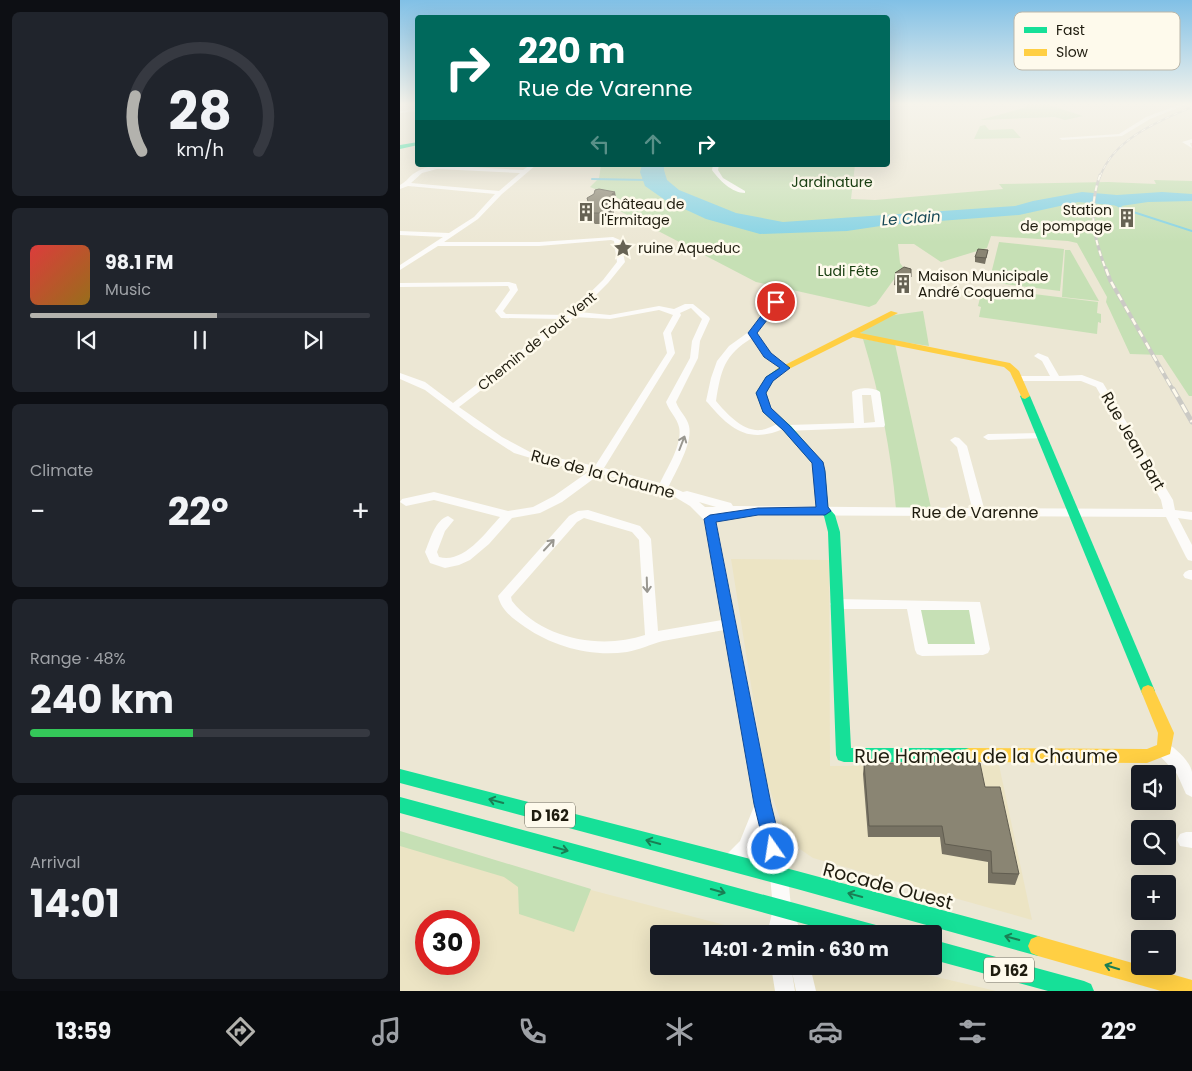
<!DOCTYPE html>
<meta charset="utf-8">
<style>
body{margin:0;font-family:Poppins,sans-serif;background:#20242c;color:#f1f3f6;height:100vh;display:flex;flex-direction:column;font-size:19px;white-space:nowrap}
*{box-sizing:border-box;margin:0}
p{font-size:16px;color:#9ea1a6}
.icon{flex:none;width:28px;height:28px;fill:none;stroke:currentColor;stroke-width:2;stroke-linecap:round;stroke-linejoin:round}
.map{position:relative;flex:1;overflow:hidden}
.details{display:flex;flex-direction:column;gap:12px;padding:12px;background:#0d0f14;width:400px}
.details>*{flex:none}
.hud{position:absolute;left:15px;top:15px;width:475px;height:152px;border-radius:5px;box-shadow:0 5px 20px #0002;background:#00695c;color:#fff;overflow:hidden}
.controls{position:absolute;left:731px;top:765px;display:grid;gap:10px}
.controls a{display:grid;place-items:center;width:45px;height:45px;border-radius:5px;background:#171b24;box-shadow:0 5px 20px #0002;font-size:25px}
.speed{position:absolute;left:15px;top:910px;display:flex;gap:10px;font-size:25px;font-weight:700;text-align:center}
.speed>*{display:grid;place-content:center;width:65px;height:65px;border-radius:50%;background:#171b24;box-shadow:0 5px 20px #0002;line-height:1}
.speed .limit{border:8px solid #d22;background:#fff;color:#111}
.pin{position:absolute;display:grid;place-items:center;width:42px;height:42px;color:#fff;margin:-21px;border:2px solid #fff;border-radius:50%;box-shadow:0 1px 5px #0007}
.me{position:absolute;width:55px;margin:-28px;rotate:347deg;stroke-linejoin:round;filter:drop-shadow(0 0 4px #0008)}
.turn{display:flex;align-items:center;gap:18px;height:105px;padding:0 20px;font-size:22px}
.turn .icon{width:65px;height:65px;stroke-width:2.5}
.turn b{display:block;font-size:35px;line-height:42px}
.lanes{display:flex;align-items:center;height:48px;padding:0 20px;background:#0003;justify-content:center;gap:25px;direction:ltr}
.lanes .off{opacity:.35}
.big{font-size:38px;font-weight:700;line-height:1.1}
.details .widget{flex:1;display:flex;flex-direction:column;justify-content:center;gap:8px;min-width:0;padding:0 18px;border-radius:8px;background:#20242c}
.details .dial{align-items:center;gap:0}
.dial svg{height:130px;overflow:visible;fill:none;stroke:#363941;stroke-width:7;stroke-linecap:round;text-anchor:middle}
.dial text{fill:#f1f3f6;stroke:none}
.song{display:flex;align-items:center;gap:15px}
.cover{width:60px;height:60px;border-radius:8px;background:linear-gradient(135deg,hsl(0 70% 55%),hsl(40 70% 35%))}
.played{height:5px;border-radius:2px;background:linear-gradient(90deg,#b3b2ad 55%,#363941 55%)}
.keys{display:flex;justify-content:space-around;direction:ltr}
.heat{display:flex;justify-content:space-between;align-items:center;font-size:28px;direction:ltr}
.charge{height:8px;border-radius:4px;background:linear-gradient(90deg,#34c759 48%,#363941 0)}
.trip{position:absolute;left:250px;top:925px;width:292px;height:50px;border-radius:5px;background:#171b24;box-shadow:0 5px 20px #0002;font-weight:700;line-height:50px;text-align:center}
.tabs{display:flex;height:80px;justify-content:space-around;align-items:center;background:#090b0e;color:#9ea1a6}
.tabs .icon{width:35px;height:35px}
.tabs .selected{color:#b3b2ad}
.tabs b{font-size:22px;color:#f1f3f6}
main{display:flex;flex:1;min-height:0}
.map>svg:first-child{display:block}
</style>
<main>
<section class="details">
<div class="widget dial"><svg viewBox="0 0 100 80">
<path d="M14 69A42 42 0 1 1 86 69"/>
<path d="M14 69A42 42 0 0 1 10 35" stroke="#b3b2ad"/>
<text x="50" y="56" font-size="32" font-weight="700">28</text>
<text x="50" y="72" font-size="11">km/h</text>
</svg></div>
<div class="widget">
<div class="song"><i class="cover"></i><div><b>98.1 FM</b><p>Music</p></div></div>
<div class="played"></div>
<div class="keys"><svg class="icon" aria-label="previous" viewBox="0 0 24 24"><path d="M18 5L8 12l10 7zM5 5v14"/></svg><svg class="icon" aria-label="pause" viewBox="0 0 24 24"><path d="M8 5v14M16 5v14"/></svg><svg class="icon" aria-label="next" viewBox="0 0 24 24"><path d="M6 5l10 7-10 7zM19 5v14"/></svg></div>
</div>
<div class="widget"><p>Climate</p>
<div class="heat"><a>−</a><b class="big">22°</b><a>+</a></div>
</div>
<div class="widget"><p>Range · 48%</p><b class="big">240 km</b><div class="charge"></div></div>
<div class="widget"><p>Arrival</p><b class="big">14:01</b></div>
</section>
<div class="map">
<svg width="792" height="991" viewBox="0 0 792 991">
<rect width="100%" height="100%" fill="#ece7d4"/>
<!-- built -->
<g fill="#ece4c4" fill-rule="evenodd">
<path d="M331,559L429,560L430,766L599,765L632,920L413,858L388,841L366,779Z"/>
<path d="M0,840L359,934H259V966H490L596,991H0ZM26,921H69V964H26Z"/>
</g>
<!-- green -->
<g fill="#c6e0b5">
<path d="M611,103H643L683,116L665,120L655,117L580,120L627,107V105Z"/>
<path d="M585,125L589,130L613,129L621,138L574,139L580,126Z"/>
<path d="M201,165H455L451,199L475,200L603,189L599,184L708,182L756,184L754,180L792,181V396H789L762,355L730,354L706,302L707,297L677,243L668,241L591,236L587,248L541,262L514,244H498L500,263L503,267L476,304L469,307L356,282L216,209L227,202L190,187L199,178Z"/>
<path d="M599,242L664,249L660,291L589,282Z"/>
<path d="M665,250H670L699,301L662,297Z"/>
<path d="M585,288L698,302L697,313L701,314V323L698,322L697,334L579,317L581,307L578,306L580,298H583Z"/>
<path d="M523,311L529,346L463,336L460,331L494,315Z"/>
<path d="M463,339L495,344L531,508L496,509C491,451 480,395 463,339Z"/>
<path d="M519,607H570L579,646L526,647Z"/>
<path d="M0,831L191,889L174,932L119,914L118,887L104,877L0,846Z"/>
</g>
<!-- water -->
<path fill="#87d3e4" d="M242,165H264V170L267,180L279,190L336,213L383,222L615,206L633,201L682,192L717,195L762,192L792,194V201L748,202L721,206L678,202L619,215L487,225L447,231L360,234L306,219L265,200L245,186L240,172Z"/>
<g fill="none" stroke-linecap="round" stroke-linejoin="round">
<!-- stream -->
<g stroke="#87d3e4" stroke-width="2">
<path d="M192,179L247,180"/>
<path d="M713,203L724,209L792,231"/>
</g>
<!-- street -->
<g fill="#fcfbf9" fill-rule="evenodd">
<path d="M784,103H790L750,119L722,136L662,140L659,138L719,134L746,117Z"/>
<path d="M18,109V111L0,113V111Z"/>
<path d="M792,139V143H790L792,148L782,142Z"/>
<path d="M37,165L123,170L130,165H136L102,194L78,219L44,242H139L213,237L220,240L225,262L208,283L179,312L210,315L259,306L274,309L285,304H293L309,317L310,319L300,341L298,358L276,402C279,411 287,417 289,426C293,443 276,471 269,486L283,492L287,491L331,503L333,506L572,508L557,447L550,440L555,437L559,438L567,446L584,508L763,509L761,500L696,387L681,381H615L613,379L618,376H650L642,361L634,356L638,353L648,357L659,376L682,375L703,383L773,500L775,510L792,512V520L778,518L792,545V561L788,560L786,557L766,517L312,515L316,519L371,804L388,875L391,908L402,934H367L373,909L370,875L361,831C355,847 349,863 332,870L326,867L323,861L326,855L340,841L355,804L324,630C304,634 283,637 263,641C251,644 239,650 227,652C191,657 154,647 125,627C113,619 101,610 98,596L169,516L178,511L188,510L240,526L249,536L251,539L258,631L322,620L304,520L290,506L270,494L246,485L200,474L162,502L140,513L112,518L89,544L70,560L59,565L45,568L30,563L25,552C30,540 35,520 48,516L54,520L45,531L37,552L39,557C64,564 86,532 100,517L34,500L6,506L0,502L2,499L34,492L108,511L133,507L154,496L188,472L144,462L114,453L74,427L25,390L0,379V373L25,382L53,403L161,319L101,318L95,311L110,290L108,286L0,287V283L109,282L116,284L118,290L103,311L106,314L167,315L203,280L217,262L214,241L211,240L139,246H38L0,270V265L43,237L0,235V231L49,233L74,217L95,194L8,186L0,189V185C6,182 8,178 13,174C20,169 28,166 37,165ZM37,169L120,173L99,191L11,183L22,173ZM291,308L302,319L292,341L290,358L266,402C269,411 277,418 279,427C283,444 267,468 260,483L204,468L275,353L271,333L281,315L280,313ZM259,310L273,315L263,333L267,353L195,466L130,452L102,437L59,407L134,350L174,317L210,319ZM299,502L316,507H305ZM184,518L232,532L239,540L245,635C201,650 142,639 112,601L111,597L177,522Z"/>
<path d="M313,165H319L318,170L323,178L345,191V193C332,193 319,180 312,170Z"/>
<path d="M370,291H376L380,302L357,333L370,353L391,368L386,371L383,370L364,357L352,338C324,355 321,370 316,401C326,413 343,432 361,430C369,429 375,424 383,422L388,425L454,423L452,392C458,387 474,387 480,392L485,425L484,427L387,431L383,429C348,444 330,429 308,403L306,401L311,378L317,361L329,346L350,331L370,305L372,302ZM462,395H471L475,422L464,423Z"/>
<path d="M642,433L647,436L646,438L588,440L583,437L588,434Z"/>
<path d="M789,570H792V580L785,578L783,575L785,572Z"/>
<path d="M437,599L580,602L590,649L588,653L583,655L522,656L517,654L515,650L507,609H437L432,607L430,604L432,601ZM521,610H569L575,644H528Z"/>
<path d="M764,742C774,746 790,761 792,772C792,779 792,789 792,797L786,794L777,774L758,754L756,749L758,744Z"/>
<path d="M786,832H792V848L780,846L777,840L780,834Z"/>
<path d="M371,966H410L416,991H396L392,972L395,991H375Z"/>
</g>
<!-- fast -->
<g fill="#16e098" fill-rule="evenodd">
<path d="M18,142V145L0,149V145Z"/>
<path d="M380,367L385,370L373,381L366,393L371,409L391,426L422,462L425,471L428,507L435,515L440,532L451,748H569L575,750L577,755L575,760L569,762H444L438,760L436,755L428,532L424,516L416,508L415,471L412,463L383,430L363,412L356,393L366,377Z"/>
<path d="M625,393L630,396L755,691L753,695L748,697L743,695L741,691L620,396Z"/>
<path d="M0,769L397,871L638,936L645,939L648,946L645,953L638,956L397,889L0,783Z"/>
<path d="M0,797L476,925L483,927L485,934H441L0,813Z"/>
<path d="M534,940L684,981L691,984L694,991H648L534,960Z"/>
</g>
<!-- slow -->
<g fill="#ffcf43" fill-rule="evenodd">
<path d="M491,311L498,313L460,333L610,363L619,371L630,396L625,399L622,398L610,372L604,367L453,337L383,372L380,373L375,370Z"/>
<path d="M748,685L753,687L774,733L770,754L747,763L569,762L563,760L561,755L563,750L569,748L747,749L757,745L758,733L741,691L743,687Z"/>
<path d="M638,936L792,980V991H761L638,956L631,953L628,946L631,939Z"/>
</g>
<!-- rail-far3 casing -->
<g stroke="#cbcac5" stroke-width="2">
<path id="rail-far3" d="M700,177C713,139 759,121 792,107"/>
</g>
<!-- rail-far2 casing -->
<g stroke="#cbcac5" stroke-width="3">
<path id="rail-far2" d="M700,175C688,210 693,236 706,270"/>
</g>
<!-- rail-far1 casing -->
<g stroke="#cbcac5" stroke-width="4">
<path id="rail-far1" d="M706,269L710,280L773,390"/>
</g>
<!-- rail casing -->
<g stroke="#cbcac5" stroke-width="5">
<path id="rail" d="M773,389L792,422"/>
</g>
<!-- rail-far3 -->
<use href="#rail-far3" stroke="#fefaec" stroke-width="1" stroke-dasharray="4.5" stroke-linecap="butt"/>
<!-- rail-far2 -->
<use href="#rail-far2" stroke="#fefaec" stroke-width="2" stroke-dasharray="5.5" stroke-linecap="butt"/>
<!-- rail-far1 -->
<use href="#rail-far1" stroke="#fefaec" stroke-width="2.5" stroke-dasharray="7" stroke-linecap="butt"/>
<!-- rail -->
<use href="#rail" stroke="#fefaec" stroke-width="3" stroke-dasharray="9" stroke-linecap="butt"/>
</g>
<!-- wall -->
<g fill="#777263">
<path d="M187,198L217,203L214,204V213L208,215L209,224H195L193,222L189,208Z"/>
<path d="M588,250L585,264L575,262V257Z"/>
<path d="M511,269L510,289L494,285L495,273Z"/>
<path d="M464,763L585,787L619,874L615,885L588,883V862L542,854L540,837H468L463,774Z"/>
</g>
<!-- shaded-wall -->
<path fill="#615d50" d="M215,192L217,203L214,204V213L208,215L204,204L212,194Z"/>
<!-- building -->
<g fill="#8a8573" stroke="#615d50">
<path d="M199,189L215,192L212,194L213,202L204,204L207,213H193L191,211L187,198L194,194L195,190Z"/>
<path d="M578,249L588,250L586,258L575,257Z"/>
<path d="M504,267L511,269V277L495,273Z"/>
<path d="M464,763H580L585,787H600L619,874L592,873L591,851L545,844L542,826H469Z"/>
</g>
<!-- one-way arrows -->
<defs><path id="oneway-shaft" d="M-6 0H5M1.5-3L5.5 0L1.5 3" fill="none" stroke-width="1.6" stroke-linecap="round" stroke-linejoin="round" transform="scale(1.25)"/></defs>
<g stroke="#999790">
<use href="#oneway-shaft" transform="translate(282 443) rotate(-69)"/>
<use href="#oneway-shaft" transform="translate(149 545) rotate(-47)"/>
<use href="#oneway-shaft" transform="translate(247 585) rotate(88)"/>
</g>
<g stroke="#1a7e54">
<use href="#oneway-shaft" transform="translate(96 801) rotate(-165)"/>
<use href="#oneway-shaft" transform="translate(253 842) rotate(-165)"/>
<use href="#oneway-shaft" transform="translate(161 849) rotate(15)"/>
<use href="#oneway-shaft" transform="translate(318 891) rotate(16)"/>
<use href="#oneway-shaft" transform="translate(455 895) rotate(-165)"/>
<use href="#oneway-shaft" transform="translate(612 938) rotate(-165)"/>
<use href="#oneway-shaft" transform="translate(712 967) rotate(-163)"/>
</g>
<!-- sky -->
<linearGradient id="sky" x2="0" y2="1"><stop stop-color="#81c0e6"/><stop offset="0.43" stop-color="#f6f4ec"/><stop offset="1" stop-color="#f6f4ec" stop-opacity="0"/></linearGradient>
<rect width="792" height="242" fill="url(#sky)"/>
<!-- route -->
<path fill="#1a73e8" stroke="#114b97" d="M373,300H378V306L357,333L371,353L390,368L373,381L366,393L371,408L390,426L423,462L425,471L428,507L431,511L425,515H358L316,522L371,804L382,849L380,855L373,858L367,855L365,849L354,804L304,519L310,515L358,508L416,507L412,463L383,430L363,412L356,393L366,377L380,368L364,357L348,333Z"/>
<!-- icons -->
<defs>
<g id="building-bare" transform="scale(1.5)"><path d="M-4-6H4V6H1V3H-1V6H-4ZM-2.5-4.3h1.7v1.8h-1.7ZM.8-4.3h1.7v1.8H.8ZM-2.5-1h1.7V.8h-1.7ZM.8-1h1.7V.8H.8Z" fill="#676354" stroke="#fefaec" stroke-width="2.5" paint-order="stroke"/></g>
<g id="sight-bare" transform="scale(1.5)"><path d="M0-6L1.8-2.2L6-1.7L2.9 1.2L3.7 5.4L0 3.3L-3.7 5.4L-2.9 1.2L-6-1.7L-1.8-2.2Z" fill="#676354" stroke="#fefaec" stroke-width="2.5" paint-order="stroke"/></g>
</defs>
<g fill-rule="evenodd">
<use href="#building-bare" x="186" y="212"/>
<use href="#building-bare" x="727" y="218"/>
<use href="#sight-bare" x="223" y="248"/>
<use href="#building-bare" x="503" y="284"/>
</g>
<g text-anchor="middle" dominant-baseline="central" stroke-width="5" stroke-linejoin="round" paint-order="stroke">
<!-- far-park labels -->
<g font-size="14" fill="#1b4013" stroke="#fefaec">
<text x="432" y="182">Jardinature</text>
<text x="448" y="271">Ludi Fête</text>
</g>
<!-- far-poi labels -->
<g font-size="14" fill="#1f1c0f" stroke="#fefaec" text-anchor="start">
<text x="201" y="204">Château de<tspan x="201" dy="16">l'Ermitage</tspan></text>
<text x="712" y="210" text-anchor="end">Station<tspan x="712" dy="16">de pompage</tspan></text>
<text x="238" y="248">ruine Aqueduc</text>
<text x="518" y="276">Maison Municipale<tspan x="518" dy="16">André Coquema</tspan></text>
</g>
<!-- far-street labels -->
<g font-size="14" fill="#1f1c0f" stroke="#fefaec">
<text transform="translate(137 341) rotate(-39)">Chemin de Tout Vent</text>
</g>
<!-- far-water labels -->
<g font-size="15" font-style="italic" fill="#164755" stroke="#fefaec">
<text transform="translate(511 218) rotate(-4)">Le Clain</text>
</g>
<!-- shield labels -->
<g fill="#fefaec" stroke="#625f51" stroke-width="1">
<rect x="125" y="802.5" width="50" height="25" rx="4"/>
<rect x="584" y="957.5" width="50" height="25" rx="4"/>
</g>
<g font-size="15" font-weight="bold" fill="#1f1c0f">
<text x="150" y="815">D 162</text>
<text x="609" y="970">D 162</text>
</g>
<!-- street labels -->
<g font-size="16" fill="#1f1c0f" stroke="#fefaec">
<text transform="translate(733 441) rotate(60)">Rue Jean Bart</text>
<text transform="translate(203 474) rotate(15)">Rue de la Chaume</text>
<text x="575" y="512">Rue de Varenne</text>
</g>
<!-- near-street labels -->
<g font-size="19" fill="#1f1c0f" stroke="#fefaec">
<text x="586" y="756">Rue Hameau de la Chaume</text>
<text transform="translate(488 886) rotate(15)">Rocade Ouest</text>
</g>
</g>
<!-- legend -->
<rect x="614" y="12" width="166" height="58" rx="8" fill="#fefaec" stroke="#bbb7aa" stroke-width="1"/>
<rect x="624" y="27" width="23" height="6" fill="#16e098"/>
<rect x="624" y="49" width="23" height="7" fill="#ffcf43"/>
<g font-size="14" fill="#1f1c0f">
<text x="656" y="35">Fast</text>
<text x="656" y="57">Slow</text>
</g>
</svg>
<div class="controls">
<a><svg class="icon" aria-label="sound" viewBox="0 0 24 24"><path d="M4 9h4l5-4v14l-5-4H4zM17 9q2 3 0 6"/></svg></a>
<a><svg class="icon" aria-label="search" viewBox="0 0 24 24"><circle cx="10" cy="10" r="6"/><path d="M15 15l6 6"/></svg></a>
<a>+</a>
<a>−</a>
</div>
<div class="speed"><div class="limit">30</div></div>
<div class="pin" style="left:376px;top:302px;background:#d93025"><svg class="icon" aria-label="arrive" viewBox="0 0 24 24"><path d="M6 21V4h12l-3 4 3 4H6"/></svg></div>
<svg class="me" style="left:373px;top:849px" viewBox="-20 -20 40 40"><circle r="17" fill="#1a73e8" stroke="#fff" stroke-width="3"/><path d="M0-11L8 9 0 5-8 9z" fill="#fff"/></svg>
<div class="trip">14:01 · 2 min · 630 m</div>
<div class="hud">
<div class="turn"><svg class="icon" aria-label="right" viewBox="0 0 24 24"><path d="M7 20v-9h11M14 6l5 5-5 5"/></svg><div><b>220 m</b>Rue de Varenne</div></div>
<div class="lanes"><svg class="icon off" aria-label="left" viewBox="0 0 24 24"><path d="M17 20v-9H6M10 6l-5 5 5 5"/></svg><svg class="icon off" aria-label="ahead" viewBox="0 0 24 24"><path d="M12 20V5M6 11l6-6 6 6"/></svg><svg class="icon" aria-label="right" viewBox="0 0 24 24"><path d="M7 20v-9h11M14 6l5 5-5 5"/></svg></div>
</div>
</div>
</main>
<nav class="tabs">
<b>13:59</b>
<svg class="icon selected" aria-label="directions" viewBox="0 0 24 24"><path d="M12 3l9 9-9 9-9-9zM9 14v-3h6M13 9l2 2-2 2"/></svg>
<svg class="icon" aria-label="music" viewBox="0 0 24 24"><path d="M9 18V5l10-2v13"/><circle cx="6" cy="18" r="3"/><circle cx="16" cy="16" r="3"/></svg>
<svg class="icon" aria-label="phone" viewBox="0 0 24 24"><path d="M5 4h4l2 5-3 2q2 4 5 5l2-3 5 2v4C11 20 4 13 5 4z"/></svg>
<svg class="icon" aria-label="climate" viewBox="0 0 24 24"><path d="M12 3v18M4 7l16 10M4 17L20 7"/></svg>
<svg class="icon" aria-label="car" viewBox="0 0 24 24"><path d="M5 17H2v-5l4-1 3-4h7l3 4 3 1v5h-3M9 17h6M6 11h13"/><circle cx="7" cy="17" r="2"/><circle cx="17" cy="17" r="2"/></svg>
<svg class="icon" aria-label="filters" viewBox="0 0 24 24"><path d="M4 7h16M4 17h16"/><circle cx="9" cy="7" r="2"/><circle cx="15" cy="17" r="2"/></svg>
<b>22°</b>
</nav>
